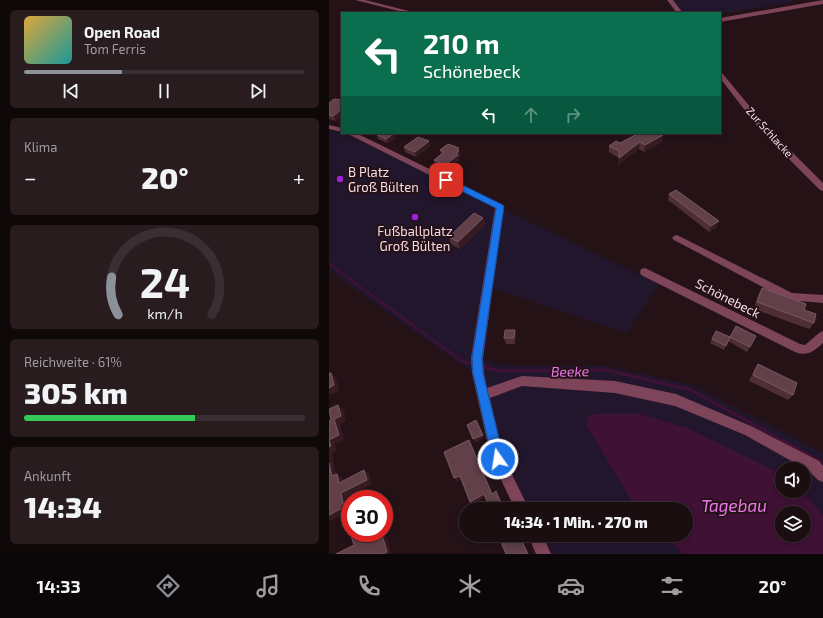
<!DOCTYPE html>
<html lang="de">
<meta charset="utf-8">
<style>
body{margin:0;font-family:"Exo 2",sans-serif;background:#281c1f;color:#f1f3f6;height:100vh;display:flex;flex-direction:column;font-size:15px;white-space:nowrap}
*{box-sizing:border-box;margin:0}
p{font-size:13px;color:#a09c9f}
.icon{flex:none;width:22px;height:22px;fill:none;stroke:currentColor;stroke-width:2;stroke-linecap:round;stroke-linejoin:round}
.map{position:relative;flex:1;overflow:hidden}
.sheet{display:flex;flex-direction:column;gap:10px;padding:10px;background:#0f0809;width:329px}
.sheet>*{flex:none}
.hud{position:absolute;left:12px;top:12px;width:380px;height:122px;border-radius:0px;box-shadow:0 2px 6px #0003,0 0 0 1px #392e31;background:#0b6e4f;color:#fff;overflow:hidden}
.buttons{position:absolute;left:446px;top:462px;display:grid;gap:8px}
.buttons a{display:grid;place-items:center;width:36px;height:36px;border-radius:50%;background:#1b0e11;box-shadow:0 2px 6px #0003,0 0 0 1px #392e31;font-size:20px}
.speed{position:absolute;left:12px;top:490px;display:flex;gap:8px;font-size:20px;font-weight:700;text-align:center}
.speed>*{display:grid;place-content:center;width:52px;height:52px;border-radius:50%;background:#1b0e11;box-shadow:0 2px 6px #0003,0 0 0 1px #392e31;line-height:1}
.speed .limit{border:6px solid #d22;background:#fff;color:#111}
.pin{position:absolute;display:grid;place-items:center;width:34px;height:34px;color:#fff;margin:-17px;border-radius:8px;box-shadow:0 2px 6px #0006}
.me{position:absolute;width:44px;margin:-22px;rotate:347deg;stroke-linejoin:round;filter:drop-shadow(0 0 3px #0008)}
.turn{display:flex;align-items:center;gap:14px;height:84px;padding:0 16px;font-size:18px}
.turn .icon{width:52px;height:52px;stroke-width:2.5}
.turn b{display:block;font-size:28px;line-height:34px}
.lanes{display:flex;align-items:center;height:38px;padding:0 16px;background:#0003;justify-content:center;gap:20px;direction:ltr}
.lanes .off{opacity:.35}
.big{font-size:30px;font-weight:800;line-height:1.1}
.sheet .tile{flex:1;display:flex;flex-direction:column;justify-content:center;gap:6px;min-width:0;padding:0 14px;border-radius:6px;background:#281c1f}
.sheet .dial{align-items:center;gap:0}
.dial svg{height:104px;overflow:visible;fill:none;stroke:#392e31;stroke-width:7;stroke-linecap:round;text-anchor:middle}
.dial text{fill:#f1f3f6;stroke:none}
.song{display:flex;align-items:center;gap:12px}
.cover{width:48px;height:48px;border-radius:6px;background:linear-gradient(135deg,hsl(40 70% 55%),hsl(180 70% 35%))}
.played{height:4px;border-radius:2px;background:linear-gradient(90deg,#8c9099 35%,#392e31 35%)}
.keys{display:flex;justify-content:space-around;direction:ltr}
.heat{display:flex;justify-content:space-between;align-items:center;font-size:22px;direction:ltr}
.charge{height:6px;border-radius:3px;background:linear-gradient(90deg,#34c759 61%,#392e31 0)}
.trip{position:absolute;left:130px;top:502px;width:234px;height:40px;border-radius:20px;background:#1b0e11;box-shadow:0 2px 6px #0003,0 0 0 1px #392e31;font-weight:800;line-height:40px;text-align:center}
.tabs{display:flex;height:64px;justify-content:space-around;align-items:center;background:#0b0607;color:#a09c9f}
.tabs .icon{width:28px;height:28px}
.tabs .current{color:#8c9099}
.tabs b{font-size:18px;color:#f1f3f6}
main{display:flex;flex:1;min-height:0}
.map>svg:first-child{display:block}
</style>
<main>
<section class="sheet">
<div class="tile">
<div class="song"><i class="cover"></i><div><b>Open Road</b><p>Tom Ferris</p></div></div>
<div class="played"></div>
<div class="keys"><svg class="icon" aria-label="previous" viewBox="0 0 24 24"><path d="M18 5L8 12l10 7zM5 5v14"/></svg><svg class="icon" aria-label="pause" viewBox="0 0 24 24"><path d="M8 5v14M16 5v14"/></svg><svg class="icon" aria-label="next" viewBox="0 0 24 24"><path d="M6 5l10 7-10 7zM19 5v14"/></svg></div>
</div>
<div class="tile"><p>Klima</p>
<div class="heat"><a>−</a><b class="big">20°</b><a>+</a></div>
</div>
<div class="tile dial"><svg viewBox="0 0 100 80">
<path d="M14 69A42 42 0 1 1 86 69"/>
<path d="M14 69A42 42 0 0 1 9 40" stroke="#8c9099"/>
<text x="50" y="56" font-size="32" font-weight="700">24</text>
<text x="50" y="72" font-size="11">km/h</text>
</svg></div>
<div class="tile"><p>Reichweite · 61%</p><b class="big">305 km</b><div class="charge"></div></div>
<div class="tile"><p>Ankunft</p><b class="big">14:34</b></div>
</section>
<div class="map">
<svg width="494" height="554" viewBox="0 0 494 554">
<rect width="100%" height="100%" fill="#241217"/>
<!-- green -->
<g fill="#22162d">
<path d="M342,0H463L466,2L391,14V13H352Z"/>
<path d="M0,130L15,133L330,284L298,333L163,288L156,360L173,365L277,366L363,385L494,453V515L473,491H475V469H453V474L359,428L311,414H264L258,418V426L305,505L310,509H201L175,457L154,380L0,271Z"/>
<path d="M215,535H335L354,554H224Z"/>
</g>
<!-- water -->
<path fill="#3e1135" fill-rule="evenodd" d="M264,414H311L359,428L453,474V491H473L494,515V554H354L335,535H357V509H310L305,505L258,426V418ZM453,513H475V535H453Z"/>
<g fill="none" stroke-linecap="round" stroke-linejoin="round">
<!-- stream-far1 -->
<path stroke="#3e1135" stroke-width="2.5" d="M0,264L133,361"/>
<!-- stream -->
<g stroke="#3e1135" stroke-width="3">
<path d="M132,360L135,362L145,364"/>
<path d="M152,366L171,371L277,370L362,390L494,463"/>
</g>
<!-- minor -->
<g fill="#7d445a" fill-rule="evenodd">
<path d="M26,0H36L88,13H78Z"/>
<path d="M338,0H344L354,13H348Z"/>
<path d="M494,0V4L391,22V18Z"/>
<path d="M391,72L393,73L437,126L494,183V191L491,190L431,130L391,78Z"/>
<path d="M0,125L13,128V132L0,129Z"/>
<path d="M17,133H27L174,205L175,207L154,358L155,373L158,388L193,376L286,381L347,394L424,427L490,461L494,466V482L489,480L480,471L416,435L346,406L286,393L193,386L161,398L175,458L200,509H186L162,459L143,373L142,358L166,208Z"/>
<path d="M348,235L463,293L494,295V303L458,300L345,240L343,238L345,236Z"/>
<path d="M316,268L471,344L476,345L490,333L494,331V343C485,351 479,357 466,352L312,275L311,272L312,269Z"/>
<path d="M199,535H214L222,554H207Z"/>
</g>
</g>
<!-- wall -->
<g fill="#4f2e36">
<path d="M13,100V116L7,121L0,119V103Z"/>
<path d="M48,133H70L65,136L66,139L59,143L49,139L47,134Z"/>
<path d="M310,133L333,142L315,152L310,149L289,165L290,158L280,152V146L291,143Z"/>
<path d="M101,146L87,157L76,152L75,147Z"/>
<path d="M111,150L131,153L132,156L130,157V160L117,170L106,165L105,160L112,154Z"/>
<path d="M340,194L388,227L380,232L339,200Z"/>
<path d="M154,218L156,225L131,249L122,244L120,237Z"/>
<path d="M433,288L485,323L480,329L425,309L429,295Z"/>
<path d="M186,330L187,336L186,344H177L175,338Z"/>
<path d="M387,331L401,337L421,347L418,352L399,341L395,350L381,343Z"/>
<path d="M429,364L464,395L459,400L420,381L425,370Z"/>
</g>
<!-- shaded-wall -->
<g fill="#361b22">
<path d="M13,109V116L7,121L4,116Z"/>
<path d="M62,133H70L65,136L66,139L59,143L57,139Z"/>
<path d="M334,135L333,142L315,152L316,145Z"/>
<path d="M100,141L101,146L87,157L86,152Z"/>
<path d="M311,142L310,149L289,165L290,158Z"/>
<path d="M130,148L132,156L130,157V160L117,170L116,165L127,154L128,150Z"/>
<path d="M154,218L156,225L131,249L129,242Z"/>
<path d="M390,221L388,227L380,232L382,226Z"/>
<path d="M186,330L187,336L186,344L185,338Z"/>
<path d="M2,373L7,378L10,391L0,395V388Z"/>
<path d="M9,405L15,410L17,421L11,424L15,440L6,444L8,451L3,453L8,480L3,476L0,463V440Z"/>
<path d="M154,435L155,438L146,443L144,439Z"/>
<path d="M35,470L40,474L43,484L18,497L21,510L2,521L0,520V515L12,493Z"/>
<path d="M8,474L13,478L15,487L10,483Z"/>
<path d="M131,476L133,479L128,482L125,478Z"/>
<path d="M167,491L173,503L170,505L171,509L168,502Z"/>
<path d="M155,494L157,497L143,505L141,502Z"/>
<path d="M44,533H48L50,541L46,539Z"/>
<path d="M53,535L58,537L62,554H54Z"/>
<path d="M167,535H170V536L162,541L160,539Z"/>
</g>
<!-- building -->
<g fill="#614049" stroke="#795861">
<path d="M5,99L13,100V109L4,116L0,115V103Z"/>
<path d="M48,133H62L64,134L57,139L47,134Z"/>
<path d="M310,133H331L334,135L316,145L311,142L290,158V151L280,146L287,141L291,143Z"/>
<path d="M89,137L100,141L86,152L75,147Z"/>
<path d="M119,144L130,148L128,150L130,151L127,154L129,155L116,165L105,160L115,152L111,150Z"/>
<path d="M347,190L390,221L382,226L340,194Z"/>
<path d="M145,213L154,218L129,242L120,237Z"/>
<path d="M433,288L477,304L475,310L487,314L485,323L428,302Z"/>
<path d="M407,326L427,336L421,347L401,337Z"/>
<path d="M176,330H186L185,338H175Z"/>
<path d="M387,331L401,337L397,346L383,339Z"/>
<path d="M429,364L468,383L464,395L424,375Z"/>
<path d="M0,373H2L5,385L0,388Z"/>
<path d="M9,405L12,416L5,419L10,435L0,440L2,446L0,447V421L2,420L0,409Z"/>
<path d="M147,420L154,435L144,439L138,425Z"/>
<path d="M140,440L163,494L167,491L171,501L168,502L171,509H161L155,494L141,502L131,476L125,478L115,452Z"/>
<path d="M0,463L3,476L8,474L10,483L35,470L38,480L12,493L15,507L0,515Z"/>
<path d="M21,509V531L15,512Z"/>
<path d="M21,533H44L46,539L53,535L58,552L54,554H7L25,545Z"/>
<path d="M158,535H167L160,539Z"/>
<path d="M169,535H190L199,554H177Z"/>
</g>
<!-- route -->
<path fill="#1a73e8" stroke="#114b97" d="M117,177L174,205L175,207L153,358L154,373L175,459L173,464L169,465L165,464L163,459L144,373L143,358L167,208L114,182V178Z"/>
<!-- markers -->
<g fill="#a020e0" stroke="#241217" stroke-width="1.5">
<circle cx="11" cy="179" r="4"/>
<circle cx="86" cy="217" r="4"/>
</g>
<g text-anchor="middle" dominant-baseline="central" stroke-width="4" stroke-linejoin="round" paint-order="stroke">
<!-- far-street labels -->
<g font-size="11" fill="#fadae4" stroke="#241217">
<text transform="translate(441 132) rotate(48)">Zur Schlacke</text>
</g>
<!-- poi labels -->
<g font-size="13" fill="#fadae4" stroke="#241217" text-anchor="start">
<text x="19" y="172">B Platz<tspan x="19" dy="15">Groß Bülten</tspan></text>
<text x="86" y="231" text-anchor="middle">Fußballplatz<tspan x="86" dy="15">Groß Bülten</tspan></text>
</g>
<!-- street labels -->
<g font-size="13" fill="#fadae4" stroke="#241217">
<text transform="translate(399 298) rotate(27)">Schönebeck</text>
</g>
<!-- water labels -->
<g font-size="14" font-style="italic" fill="#ec76e9" stroke="#241217">
<text transform="translate(241 371) rotate(-1)">Beeke</text>
</g>
<!-- near-water labels -->
<g font-size="17" font-style="italic" fill="#ec76e9" stroke="#241217">
<text x="405" y="505">Tagebau</text>
</g>
</g>
</svg>
<div class="buttons">
<a><svg class="icon" aria-label="sound" viewBox="0 0 24 24"><path d="M4 9h4l5-4v14l-5-4H4zM17 9q2 3 0 6"/></svg></a>
<a><svg class="icon" aria-label="layers" viewBox="0 0 24 24"><path d="M12 4l9 5-9 5-9-5zM3 14l9 5 9-5"/></svg></a>
</div>
<div class="speed"><div class="limit">30</div></div>
<div class="pin" style="left:117px;top:180px;background:#d93025"><svg class="icon" aria-label="arrive" viewBox="0 0 24 24"><path d="M6 21V4h12l-3 4 3 4H6"/></svg></div>
<svg class="me" style="left:169px;top:459px" viewBox="-20 -20 40 40"><circle r="17" fill="#1a73e8" stroke="#fff" stroke-width="3"/><path d="M0-11L8 9 0 5-8 9z" fill="#fff"/></svg>
<div class="trip">14:34 · 1 Min. · 270 m</div>
<div class="hud">
<div class="turn"><svg class="icon" aria-label="left" viewBox="0 0 24 24"><path d="M17 20v-9H6M10 6l-5 5 5 5"/></svg><div><b>210 m</b>Schönebeck</div></div>
<div class="lanes"><svg class="icon" aria-label="left" viewBox="0 0 24 24"><path d="M17 20v-9H6M10 6l-5 5 5 5"/></svg><svg class="icon off" aria-label="ahead" viewBox="0 0 24 24"><path d="M12 20V5M6 11l6-6 6 6"/></svg><svg class="icon off" aria-label="right" viewBox="0 0 24 24"><path d="M7 20v-9h11M14 6l5 5-5 5"/></svg></div>
</div>
</div>
</main>
<nav class="tabs">
<b>14:33</b>
<svg class="icon current" aria-label="directions" viewBox="0 0 24 24"><path d="M12 3l9 9-9 9-9-9zM9 14v-3h6M13 9l2 2-2 2"/></svg>
<svg class="icon" aria-label="music" viewBox="0 0 24 24"><path d="M9 18V5l10-2v13"/><circle cx="6" cy="18" r="3"/><circle cx="16" cy="16" r="3"/></svg>
<svg class="icon" aria-label="phone" viewBox="0 0 24 24"><path d="M5 4h4l2 5-3 2q2 4 5 5l2-3 5 2v4C11 20 4 13 5 4z"/></svg>
<svg class="icon" aria-label="climate" viewBox="0 0 24 24"><path d="M12 3v18M4 7l16 10M4 17L20 7"/></svg>
<svg class="icon" aria-label="car" viewBox="0 0 24 24"><path d="M5 17H2v-5l4-1 3-4h7l3 4 3 1v5h-3M9 17h6M6 11h13"/><circle cx="7" cy="17" r="2"/><circle cx="17" cy="17" r="2"/></svg>
<svg class="icon" aria-label="filters" viewBox="0 0 24 24"><path d="M4 7h16M4 17h16"/><circle cx="9" cy="7" r="2"/><circle cx="15" cy="17" r="2"/></svg>
<b>20°</b>
</nav>
